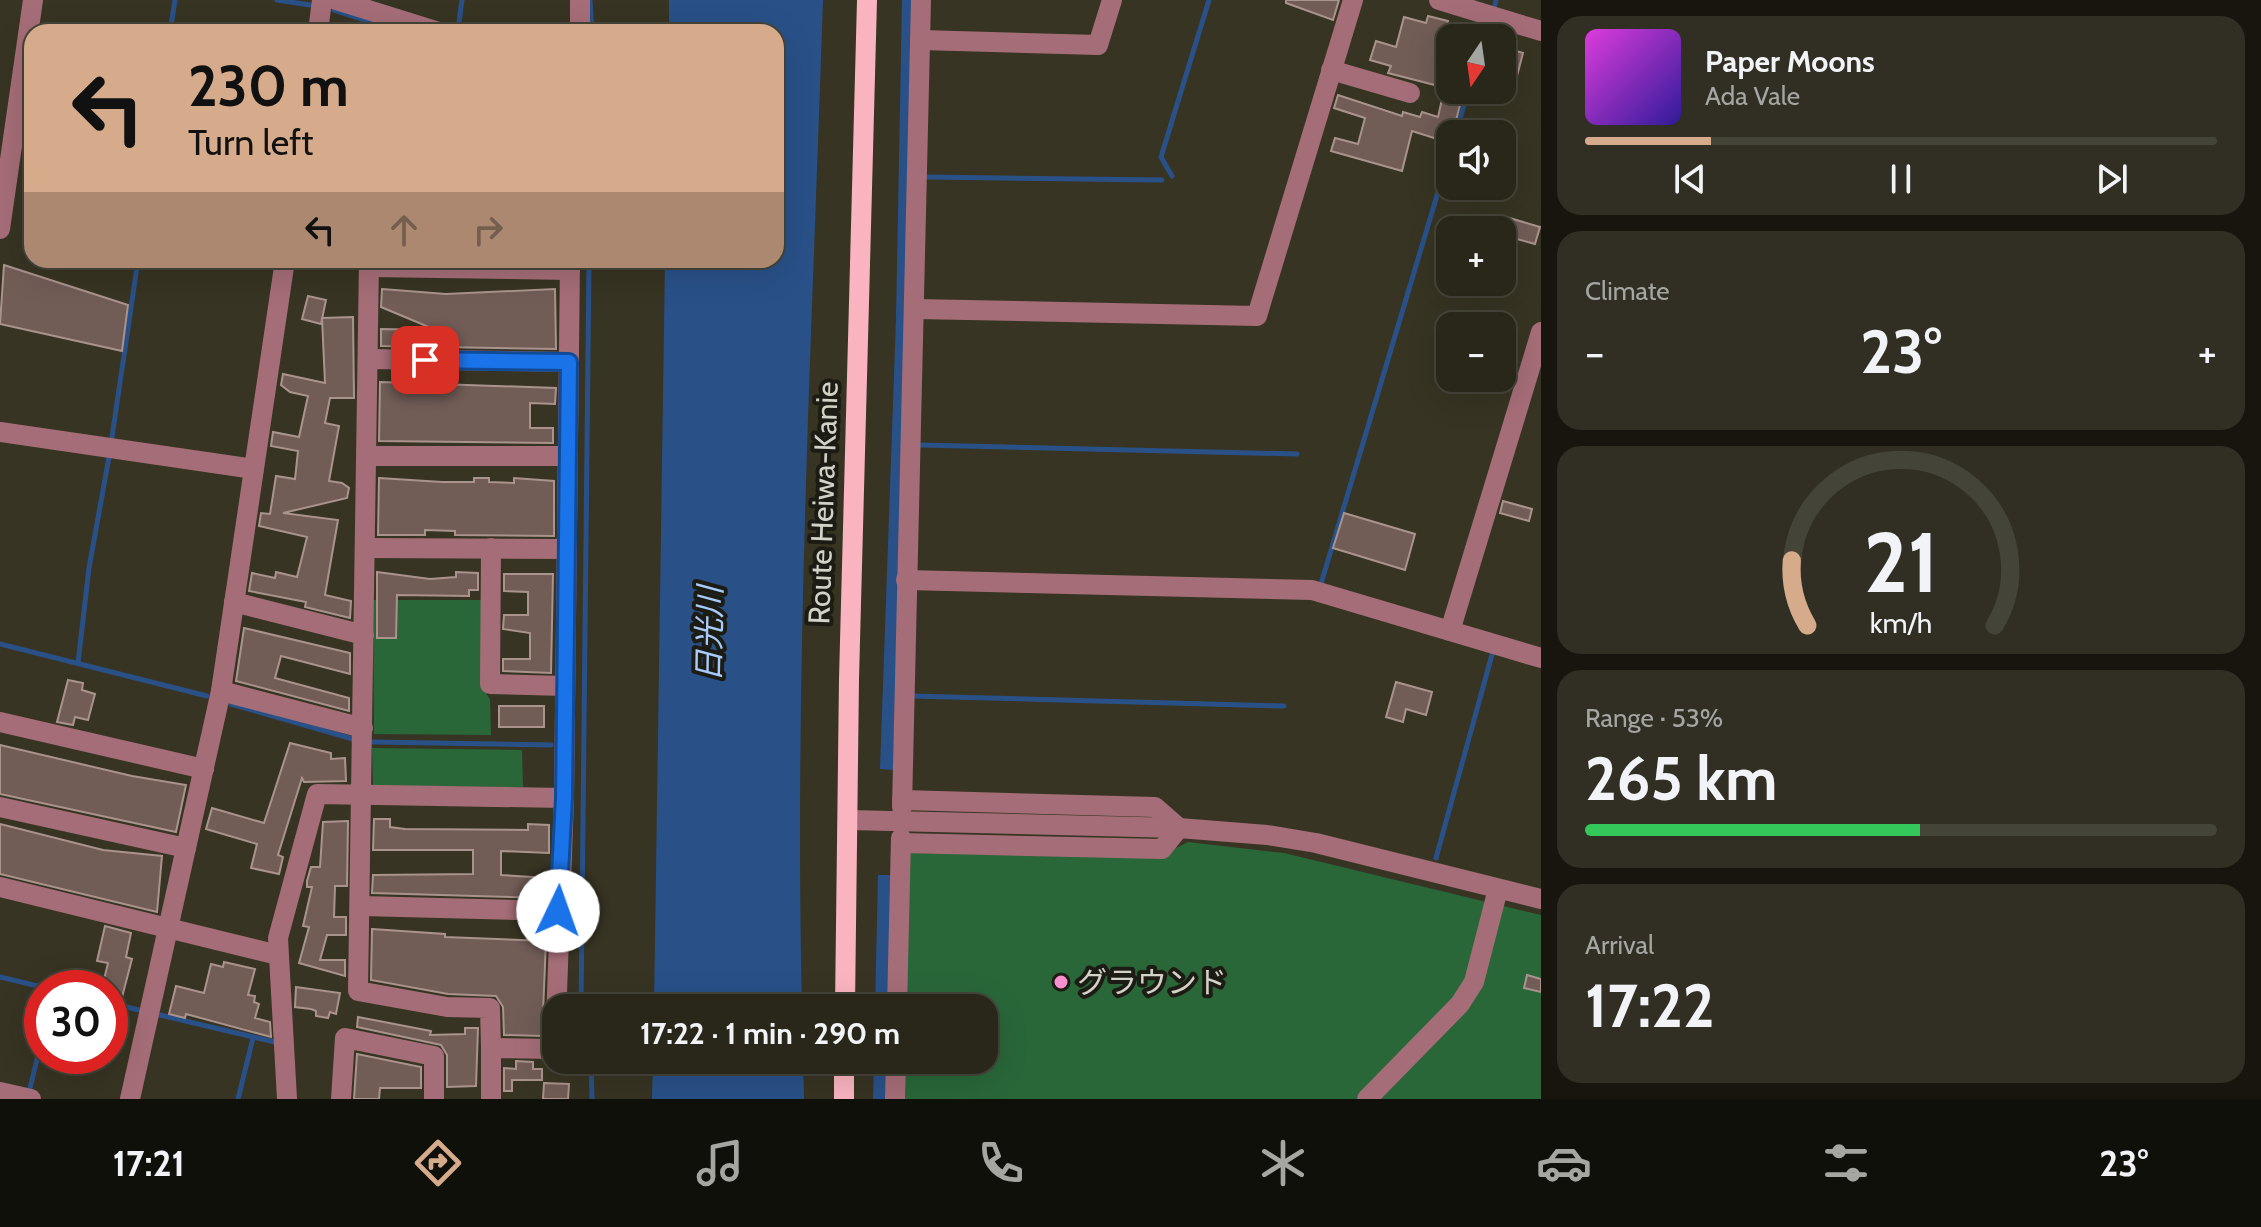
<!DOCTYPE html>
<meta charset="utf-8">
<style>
body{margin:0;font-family:Cabin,"Noto Sans JP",sans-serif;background:#312f23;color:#f1f3f6;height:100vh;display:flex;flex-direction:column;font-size:30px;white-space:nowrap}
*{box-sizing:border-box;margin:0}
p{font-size:26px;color:#a5a5a2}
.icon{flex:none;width:44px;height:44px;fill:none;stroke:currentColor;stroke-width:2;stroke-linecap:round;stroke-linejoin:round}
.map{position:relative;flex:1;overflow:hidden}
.sheet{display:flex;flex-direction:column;gap:16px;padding:16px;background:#17150e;width:720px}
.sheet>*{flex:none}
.guide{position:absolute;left:24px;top:24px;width:760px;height:244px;border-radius:24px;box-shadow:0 8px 32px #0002,0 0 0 2px #454439;background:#d6ab8b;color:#111;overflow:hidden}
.needle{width:52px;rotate:193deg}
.fabs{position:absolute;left:1436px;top:24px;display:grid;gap:16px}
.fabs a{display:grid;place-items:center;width:80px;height:80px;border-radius:16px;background:#29271a;box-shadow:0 8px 32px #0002,0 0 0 2px #454439;font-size:40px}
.speed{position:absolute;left:24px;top:970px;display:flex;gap:16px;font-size:40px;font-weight:700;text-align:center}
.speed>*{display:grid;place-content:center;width:104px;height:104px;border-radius:50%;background:#29271a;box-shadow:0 8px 32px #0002,0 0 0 2px #454439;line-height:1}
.speed .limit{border:12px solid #d22;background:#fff;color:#111}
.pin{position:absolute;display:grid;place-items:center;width:68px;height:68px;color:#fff;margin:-34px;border-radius:16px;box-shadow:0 4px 12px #0006}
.me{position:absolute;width:88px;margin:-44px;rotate:3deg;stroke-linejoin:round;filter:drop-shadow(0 0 6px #0008)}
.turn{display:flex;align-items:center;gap:28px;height:168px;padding:0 32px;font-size:36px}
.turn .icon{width:104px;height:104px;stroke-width:2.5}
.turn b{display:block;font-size:56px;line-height:68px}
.lanes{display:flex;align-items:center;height:76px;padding:0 32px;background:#0003;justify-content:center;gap:40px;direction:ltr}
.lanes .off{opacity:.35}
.big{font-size:60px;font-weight:700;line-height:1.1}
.sheet .card{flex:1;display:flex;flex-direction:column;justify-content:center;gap:12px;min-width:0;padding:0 28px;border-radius:24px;background:#312f23}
.sheet .dial{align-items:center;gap:0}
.dial svg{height:208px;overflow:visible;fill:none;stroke:#454439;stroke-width:7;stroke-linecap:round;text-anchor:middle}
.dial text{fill:#f1f3f6;stroke:none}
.song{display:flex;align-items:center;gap:24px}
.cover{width:96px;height:96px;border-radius:12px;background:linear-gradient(135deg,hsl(300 70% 55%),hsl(250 70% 35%))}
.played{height:8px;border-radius:4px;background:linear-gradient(90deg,#d6ab8b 20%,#454439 20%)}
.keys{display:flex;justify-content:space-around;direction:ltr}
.heat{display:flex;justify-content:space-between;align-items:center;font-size:44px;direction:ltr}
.charge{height:12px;border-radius:6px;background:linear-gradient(90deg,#34c759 53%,#454439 0)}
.trip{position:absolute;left:542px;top:994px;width:456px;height:80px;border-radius:24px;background:#29271a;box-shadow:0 8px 32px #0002,0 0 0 2px #454439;font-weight:700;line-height:80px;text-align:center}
.tab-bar{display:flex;height:128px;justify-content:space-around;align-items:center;background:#10100a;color:#a5a5a2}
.tab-bar .icon{width:56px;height:56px}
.tab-bar .on{color:#d6ab8b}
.tab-bar b{font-size:36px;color:#f1f3f6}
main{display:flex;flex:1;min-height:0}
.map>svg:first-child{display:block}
</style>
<main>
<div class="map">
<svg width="1541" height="1099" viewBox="0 0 1541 1099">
<rect width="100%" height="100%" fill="#373423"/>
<!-- green -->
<g fill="#296739">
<path d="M373,600H486L483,689L490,699L491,735L374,734Z"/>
<path d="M372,748L522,750L523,787L373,786Z"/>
<path d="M1188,842L1284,853L1541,915V1099H903L904,1060H984V1008H906L910,853L1162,855Z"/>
</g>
<!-- water -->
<g fill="#295188">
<path d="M669,0H823C812,336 794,672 802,1008H654L665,260H776V32H669Z"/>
<path d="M902,0H915L893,770L880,769L896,319Z"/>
<path d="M878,875H891L888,1008H875Z"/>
<path d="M653,1060H803L804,1099H652Z"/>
<path d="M874,1060H887L886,1099H873Z"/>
</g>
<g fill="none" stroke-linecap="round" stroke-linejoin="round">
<!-- stream -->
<g stroke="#295188" stroke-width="5">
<path d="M277,0L310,5"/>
<path d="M590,0L592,32"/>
<path d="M1495,5L1496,0"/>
<path d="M334,10L402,32"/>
<path d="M458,30L462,0"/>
<path d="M170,32L175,0"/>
<path d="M1484,38L1488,25"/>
<path d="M1455,134L1469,90"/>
<path d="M1172,176L1161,157L1209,0"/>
<path d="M927,177L1162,180"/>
<path d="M112,437L138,260"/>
<path d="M920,445L1297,454"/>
<path d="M1320,587L1450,152"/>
<path d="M0,644L207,696"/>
<path d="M78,663L89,568L109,457"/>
<path d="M911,696L1284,706"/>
<path d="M231,704L353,739"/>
<path d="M373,742L551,745"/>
<path d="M1436,858L1493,651"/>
<path d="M0,977L46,988"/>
<path d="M110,1003L139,1010"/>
<path d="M581,1008L589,260"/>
<path d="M160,1015L279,1043"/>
<path d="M591,1060L592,1099"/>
<path d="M30,1088L42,1039"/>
<path d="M238,1099L253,1038"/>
</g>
</g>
<!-- building -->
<g fill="#715c56" stroke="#aa938d" stroke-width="2">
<path d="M1286,0H1339L1333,20L1286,3Z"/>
<path d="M1428,16L1448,21L1437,61L1445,63L1442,74L1450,76V89L1388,73L1391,66L1370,60L1376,41L1396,47L1404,17L1426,23Z"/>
<path d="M1502,47L1523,53L1517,76L1502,71Z"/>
<path d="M1444,90H1464L1450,143L1412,131L1402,171L1331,151L1335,138L1358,144L1365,118L1334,108L1338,95L1402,116L1403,112L1420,117L1422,112L1438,117Z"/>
<path d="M1503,216L1540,227L1535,244L1502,235L1499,230Z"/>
<path d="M4,265L128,305L122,351L0,324Z"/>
<path d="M382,289L446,294L555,289L556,349L381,346V329L436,330L381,307Z"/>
<path d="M308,296L326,300L321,324L302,319Z"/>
<path d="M353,317L354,398H330L325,423L339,426L329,481L342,483L349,488L347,498L283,513L338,520L325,595L351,601L350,618L305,607L306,602L249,591L252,573L275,578L276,572L297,577L307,537L259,526L261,513L270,514L276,476L295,479L298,451L271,446L273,432L299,437L308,396L290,392L281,385L283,374L325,383L322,318Z"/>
<path d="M380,382L556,388L555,404L530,403V428H553V443L379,441Z"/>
<path d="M379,478L442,482H474V478H489V482L514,483V478L554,481V536L455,535V531L425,530V535H378Z"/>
<path d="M1503,501L1532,509L1529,521L1500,513Z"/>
<path d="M1344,513L1415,534L1405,570L1333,548Z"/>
<path d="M377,572L430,579L456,577V572L478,573V590H469V596L397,595L396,638H377Z"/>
<path d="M504,574H553L551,673L503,671V659H530V633L503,629L504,615H528V592L504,591Z"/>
<path d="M244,628L350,653V674L281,656L275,678L349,698V711L236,681Z"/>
<path d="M68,680L83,683L82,690L95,694L88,720L75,717L73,725L57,722Z"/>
<path d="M1396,682L1432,692L1426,715L1406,709L1403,722L1386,717Z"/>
<rect x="499" y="706" width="45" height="21"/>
<path d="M290,743L331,753V759L345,758L346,781L304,782L302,778L278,855L283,857L279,874L251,868L257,844L206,829L212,808L264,823Z"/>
<path d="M0,745L132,776L186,785L176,832L0,794Z"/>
<path d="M374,819H390V827L405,829L528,830V824L549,825V853L501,851V875L548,878L547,898L372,893L373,875L473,874V850H373Z"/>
<path d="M348,821L347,886H335L334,917H346V935H327L320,960H345V976L299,963L309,927L303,926L312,887H307V881L311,867H320L323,822Z"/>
<path d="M0,824L103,850L162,856L157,912L0,874Z"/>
<path d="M105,926L131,933L126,957L132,959L121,1001L110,999V988H102L108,963L97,961Z"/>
<path d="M372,929L445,934V937L546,941L542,1036L504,1035L503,1007L496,996L448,994L371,980Z"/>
<path d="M224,962L255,969L248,995L255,996L254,1002L259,1004L255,1018L270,1022L271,1037L186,1014L185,1018L169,1014L176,986L204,993L211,964L223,967Z"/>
<path d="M1527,975L1541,979V992L1524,988Z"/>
<path d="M296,987L340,993L336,1014L330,1012L328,1018L316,1016V1011L311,1009L295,1007Z"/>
<path d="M358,1017L431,1031L430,1035L465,1034V1028H478L476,1086L447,1087V1055L441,1045L357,1027Z"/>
<path d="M357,1054L421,1067V1088H380L379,1099H354Z"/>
<path d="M516,1061L533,1062V1069H542V1080H512V1091H504V1068L516,1069Z"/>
<path d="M544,1083L569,1084L568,1099H543Z"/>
</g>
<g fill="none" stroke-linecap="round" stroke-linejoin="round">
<!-- minor -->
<g stroke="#a56d77" stroke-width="20">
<path d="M336,0L439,32"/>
<path d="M1439,0L1541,31"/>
<path d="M318,32L322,0"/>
<path d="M580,32V0"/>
<path d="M920,40L1098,45L1112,0"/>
<path d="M1331,70L1410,93"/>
<path d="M0,229L33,0"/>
<path d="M369,260L358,991L447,1007L490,1008L491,1048"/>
<path d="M369,267L570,270"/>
<path d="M915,309L1257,316L1353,0"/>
<path d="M368,359L569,362"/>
<path d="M0,432L254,469"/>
<path d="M367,456H568"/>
<path d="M367,548L567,549"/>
<path d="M491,548L490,684L565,686"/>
<path d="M906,580L1312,590L1541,658"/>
<path d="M234,602L364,635"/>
<path d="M1450,631L1541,332"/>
<path d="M221,691L363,728"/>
<path d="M0,722L204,769"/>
<path d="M902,800L1155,807L1179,828"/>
<path d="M0,807L186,848"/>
<path d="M902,807L921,0"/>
<path d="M849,820L1179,828L1267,835L1316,843L1541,899"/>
<path d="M901,843L1162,849L1179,828"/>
<path d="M0,887L278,955"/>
<path d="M361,906L558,911"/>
<path d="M897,1008L901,838"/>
<path d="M0,1092L31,1099"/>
<path d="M130,1099L221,691L285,260"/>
<path d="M287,1099L278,938L317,794L564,798"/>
<path d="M341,1099L345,1038L434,1056V1099"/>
<path d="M491,1099V1048L555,1049L564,798L570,260"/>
<path d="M895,1099L896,1060"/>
<path d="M1367,1099L1460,1004L1474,982L1498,889"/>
</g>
<!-- major -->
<g stroke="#f9b4bf" stroke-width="20">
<path d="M845,1008L849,679L867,0"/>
<path d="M844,1099V1060"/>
</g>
</g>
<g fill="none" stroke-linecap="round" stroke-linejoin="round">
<!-- route casing -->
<g stroke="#114b97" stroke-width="20">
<path id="route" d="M425,360L569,362L564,798L558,911"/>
</g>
<!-- route -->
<use href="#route" stroke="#1a73e8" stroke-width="14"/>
</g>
<!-- markers -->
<circle fill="#f690d0" stroke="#1d1c14" stroke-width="3" cx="1061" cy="982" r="8"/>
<g text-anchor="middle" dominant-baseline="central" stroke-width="8" stroke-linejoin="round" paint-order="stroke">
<!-- street labels -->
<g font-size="30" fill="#d3d2c7" stroke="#1d1c14">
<text transform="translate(823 503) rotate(-88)">Route Heiwa-Kanie</text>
</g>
<!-- poi labels -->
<g font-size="30" fill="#d3d2c7" stroke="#1d1c14" text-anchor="start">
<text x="1077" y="982">グラウンド</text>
</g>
<!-- water labels -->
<g font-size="32" font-style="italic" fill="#a7cbfc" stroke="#1d1c14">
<text transform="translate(709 634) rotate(-89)">日光川</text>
</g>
</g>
</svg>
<div class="fabs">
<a><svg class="needle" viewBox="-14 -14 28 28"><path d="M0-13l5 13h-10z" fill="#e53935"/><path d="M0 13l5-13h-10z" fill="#a5a5a2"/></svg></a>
<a><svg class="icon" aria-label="sound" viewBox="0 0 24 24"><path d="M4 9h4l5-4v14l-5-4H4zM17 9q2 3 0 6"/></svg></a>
<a>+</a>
<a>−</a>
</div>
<div class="speed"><div class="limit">30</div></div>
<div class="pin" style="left:425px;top:360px;background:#d93025"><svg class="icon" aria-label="arrive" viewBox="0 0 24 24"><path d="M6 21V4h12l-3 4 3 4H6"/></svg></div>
<svg class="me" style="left:558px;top:911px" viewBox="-20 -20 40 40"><circle r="19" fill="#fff"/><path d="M0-13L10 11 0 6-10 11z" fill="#1a73e8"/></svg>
<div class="trip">17:22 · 1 min · 290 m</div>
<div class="guide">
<div class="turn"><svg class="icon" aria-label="left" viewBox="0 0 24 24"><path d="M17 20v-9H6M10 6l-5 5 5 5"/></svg><div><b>230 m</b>Turn left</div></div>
<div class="lanes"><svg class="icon" aria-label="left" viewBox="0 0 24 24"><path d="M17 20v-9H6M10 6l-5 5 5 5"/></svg><svg class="icon off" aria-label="ahead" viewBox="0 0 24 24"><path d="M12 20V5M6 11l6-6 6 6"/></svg><svg class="icon off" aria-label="right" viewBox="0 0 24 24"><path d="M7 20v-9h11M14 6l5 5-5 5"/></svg></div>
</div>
</div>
<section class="sheet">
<div class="card">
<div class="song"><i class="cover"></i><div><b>Paper Moons</b><p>Ada Vale</p></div></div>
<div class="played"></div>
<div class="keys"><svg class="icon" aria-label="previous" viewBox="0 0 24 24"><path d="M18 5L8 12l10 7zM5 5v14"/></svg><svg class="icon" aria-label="pause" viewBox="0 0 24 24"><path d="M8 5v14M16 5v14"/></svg><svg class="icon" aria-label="next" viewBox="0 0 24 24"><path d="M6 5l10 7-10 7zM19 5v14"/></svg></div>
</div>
<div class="card"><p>Climate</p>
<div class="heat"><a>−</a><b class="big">23°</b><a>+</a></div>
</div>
<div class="card dial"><svg viewBox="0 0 100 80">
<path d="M14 69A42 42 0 1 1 86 69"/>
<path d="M14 69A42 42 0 0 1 8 44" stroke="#d6ab8b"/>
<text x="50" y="56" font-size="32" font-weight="700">21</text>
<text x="50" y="72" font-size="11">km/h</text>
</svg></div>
<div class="card"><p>Range · 53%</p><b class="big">265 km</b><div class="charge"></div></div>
<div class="card"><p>Arrival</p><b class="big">17:22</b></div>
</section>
</main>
<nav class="tab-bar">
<b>17:21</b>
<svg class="icon on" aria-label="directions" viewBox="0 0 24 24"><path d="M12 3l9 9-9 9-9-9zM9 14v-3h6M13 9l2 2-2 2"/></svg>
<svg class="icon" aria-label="music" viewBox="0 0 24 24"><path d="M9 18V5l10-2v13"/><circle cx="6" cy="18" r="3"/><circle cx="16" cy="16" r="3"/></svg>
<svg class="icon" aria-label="phone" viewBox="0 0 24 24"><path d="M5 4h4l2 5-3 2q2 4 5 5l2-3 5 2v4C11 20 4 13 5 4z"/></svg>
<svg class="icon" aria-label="climate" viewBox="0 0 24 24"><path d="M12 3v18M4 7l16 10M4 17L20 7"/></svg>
<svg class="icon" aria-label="car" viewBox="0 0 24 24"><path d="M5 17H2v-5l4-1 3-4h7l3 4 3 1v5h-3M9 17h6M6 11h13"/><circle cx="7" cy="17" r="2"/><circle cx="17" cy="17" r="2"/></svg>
<svg class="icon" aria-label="filters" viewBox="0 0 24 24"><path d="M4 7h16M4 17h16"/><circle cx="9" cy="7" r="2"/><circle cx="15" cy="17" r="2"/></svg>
<b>23°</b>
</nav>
